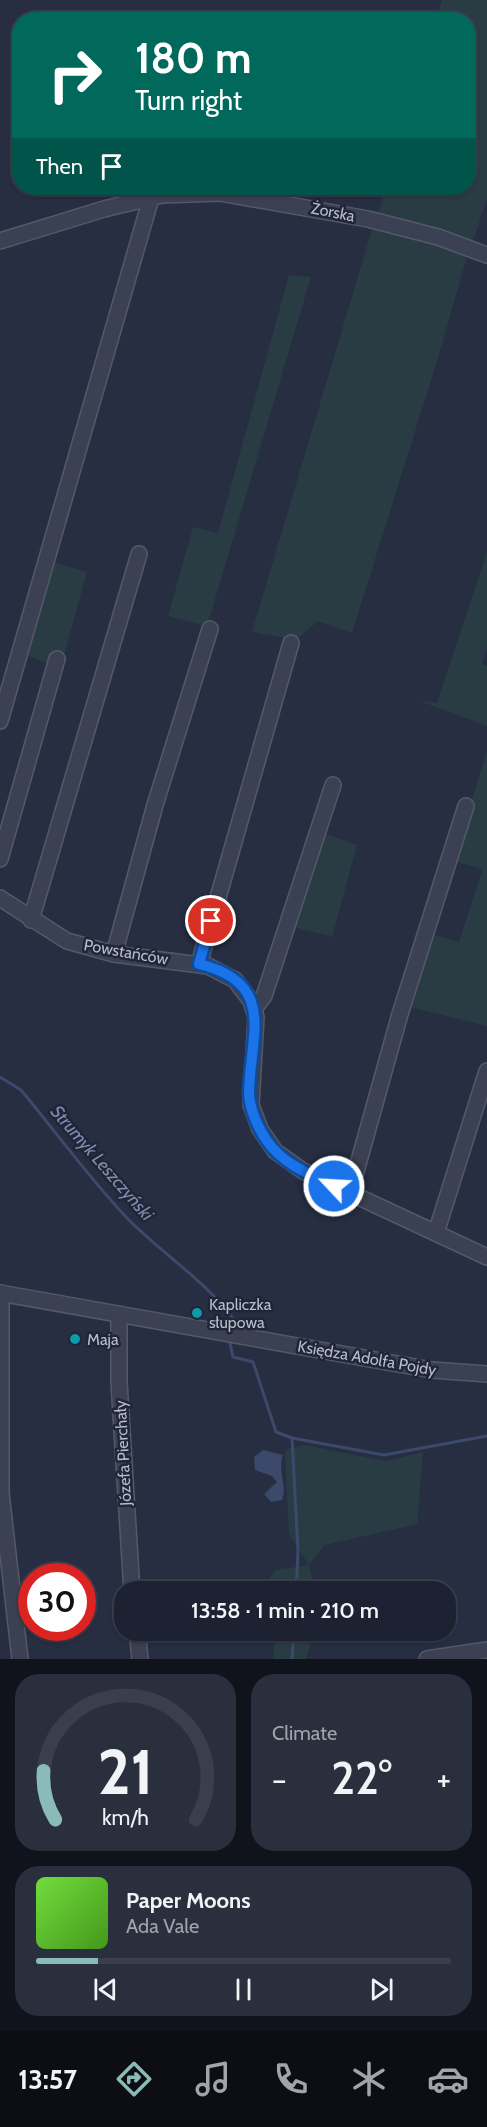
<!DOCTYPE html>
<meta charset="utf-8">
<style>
body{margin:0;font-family:Cabin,sans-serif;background:#2a2f3e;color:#f1f3f6;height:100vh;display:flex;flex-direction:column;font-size:22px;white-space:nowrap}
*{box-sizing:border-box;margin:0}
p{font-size:20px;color:#a0a4ac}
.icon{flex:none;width:33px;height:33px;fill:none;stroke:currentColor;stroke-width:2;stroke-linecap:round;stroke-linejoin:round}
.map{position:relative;height:1659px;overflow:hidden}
.panel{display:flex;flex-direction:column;gap:15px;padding:15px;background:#10131c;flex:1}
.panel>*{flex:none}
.guide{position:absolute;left:12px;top:12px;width:464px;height:183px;border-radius:24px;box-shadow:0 2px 4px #0004,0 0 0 2px #3b3f4d;background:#00695c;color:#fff;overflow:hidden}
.speed{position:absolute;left:18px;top:1563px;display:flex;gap:12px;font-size:30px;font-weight:700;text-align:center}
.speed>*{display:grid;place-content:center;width:78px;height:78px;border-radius:50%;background:#1d2232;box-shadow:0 2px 4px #0004,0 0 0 2px #3b3f4d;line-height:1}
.speed .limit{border:9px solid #d22;background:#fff;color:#111}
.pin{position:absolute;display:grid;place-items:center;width:51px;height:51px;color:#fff;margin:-26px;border:3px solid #fff;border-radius:50%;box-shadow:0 2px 6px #0007}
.me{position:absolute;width:66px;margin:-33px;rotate:295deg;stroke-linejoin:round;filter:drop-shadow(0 0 4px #0008)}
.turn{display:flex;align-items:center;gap:21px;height:126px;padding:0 24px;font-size:27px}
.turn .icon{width:78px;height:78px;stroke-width:2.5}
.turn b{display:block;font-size:42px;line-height:51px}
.then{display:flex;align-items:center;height:57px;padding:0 24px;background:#0003;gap:12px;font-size:22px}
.big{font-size:45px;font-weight:600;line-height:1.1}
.panel .widget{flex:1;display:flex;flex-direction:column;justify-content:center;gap:9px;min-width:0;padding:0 21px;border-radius:24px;background:#2a2f3e}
.panel .dial{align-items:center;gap:0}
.dial svg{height:156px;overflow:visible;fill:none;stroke:#3b3f4d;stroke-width:7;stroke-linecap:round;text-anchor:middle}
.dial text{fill:#f1f3f6;stroke:none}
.song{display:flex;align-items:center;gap:18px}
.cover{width:72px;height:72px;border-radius:9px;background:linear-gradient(135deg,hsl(100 70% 55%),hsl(100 70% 35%))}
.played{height:6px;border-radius:3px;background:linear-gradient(90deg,#8bbbb9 15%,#3b3f4d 15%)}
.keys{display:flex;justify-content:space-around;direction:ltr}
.heat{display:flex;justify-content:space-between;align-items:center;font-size:33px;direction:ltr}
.panel .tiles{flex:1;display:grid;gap:15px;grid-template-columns:1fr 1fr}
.widget:last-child{grid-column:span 2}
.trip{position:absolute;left:114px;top:1581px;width:342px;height:60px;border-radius:24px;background:#1d2232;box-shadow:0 2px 4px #0004,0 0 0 2px #3b3f4d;font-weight:600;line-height:60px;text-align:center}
.tab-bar{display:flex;height:96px;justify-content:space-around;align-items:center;background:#0c0e14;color:#a0a4ac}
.tab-bar .icon{width:42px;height:42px}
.tab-bar .on{color:#8bbbb9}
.tab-bar b{font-size:27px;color:#f1f3f6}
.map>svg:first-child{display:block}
</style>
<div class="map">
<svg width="487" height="1659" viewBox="0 0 487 1659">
<rect width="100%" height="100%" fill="#272e42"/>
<!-- green -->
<g fill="#293c43">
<path d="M442,0H487V199L472,244L378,214L386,188H468V20L436,19Z"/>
<path d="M373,226L468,253L437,361L352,633L318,621L296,640L252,632Z"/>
<path d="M289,275L311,277L207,626L168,616L193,527L218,533Z"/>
<path d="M487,552V649L482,664L487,666V726L420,701L437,703Z"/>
<path d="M48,561L87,572L64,655L54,653L51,664L22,654Z"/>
<path d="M487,751V1026L406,1006L429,933L459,942L483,869L453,861Z"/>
<path d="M320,832L357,845L332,937L290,926Z"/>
<path d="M304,1445L385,1461L423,1452L417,1524L325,1545L309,1565L315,1591H264L262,1587L276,1570L309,1565L289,1534L285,1450Z"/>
<path d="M276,1631H314L306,1659H273Z"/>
</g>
<!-- water -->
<path fill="#3d496b" d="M263,1450L283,1455C277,1472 288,1486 282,1500L271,1502L264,1494L277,1482L272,1476L255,1470L254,1457Z"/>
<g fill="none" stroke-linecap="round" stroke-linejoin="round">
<!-- stream -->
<g stroke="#3d496b" stroke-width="3">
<path d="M0,1077L21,1090C56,1132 89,1178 127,1218C161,1253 205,1280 234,1320"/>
<path d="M230,1343L233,1357L253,1362L276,1432L292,1438L384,1455L487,1436"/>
<path d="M292,1438L298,1551L296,1592"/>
<path d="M292,1659L294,1630"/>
</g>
<!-- minor casing -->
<g stroke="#535969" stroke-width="18">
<g id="minor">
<path d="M0,241L104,209L162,195L220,193L368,219L438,237L487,255"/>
<path d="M0,721L151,198"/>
<path d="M0,859L57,659"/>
<path d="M0,898L67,941L114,954L208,966L235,980L251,1001L256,1017L251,1105L260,1129L275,1151L303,1171L487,1257"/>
<path d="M31,920L139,554"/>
<path d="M114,954L155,805L210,629"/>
<path d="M199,964L291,643"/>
<path d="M254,1009L264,996L333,785"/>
<path d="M350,1193L400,1014L466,806"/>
<path d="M436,1233L487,1071"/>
<path d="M0,1293L432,1370L487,1374"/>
<path d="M1,1293V1493L20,1659"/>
<path d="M119,1314V1382L132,1592"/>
<path d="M137,1630L140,1659"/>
<path d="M427,1659L487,1650"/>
</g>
</g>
<!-- minor -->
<use href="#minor" stroke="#3b4152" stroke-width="15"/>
</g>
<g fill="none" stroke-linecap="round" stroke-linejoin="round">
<!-- route casing -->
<g stroke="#114b97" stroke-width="15">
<path id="route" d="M211,921L199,964C279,983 249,1038 249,1094C250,1110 258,1128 267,1141C283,1164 309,1174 334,1186"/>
</g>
<!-- route -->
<use href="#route" stroke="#1a73e8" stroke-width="10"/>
</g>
<!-- markers -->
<g fill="#0f9aa8" stroke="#202637" stroke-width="2">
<circle cx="197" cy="1313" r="6"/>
<circle cx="75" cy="1339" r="6"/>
</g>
<g text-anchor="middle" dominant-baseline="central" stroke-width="5" stroke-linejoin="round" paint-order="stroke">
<!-- street labels -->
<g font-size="16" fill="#b8bdcc" stroke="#202637">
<text transform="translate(333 212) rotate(11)">Żorska</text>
<text transform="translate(126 952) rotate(10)">Powstańców</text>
<text transform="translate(367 1358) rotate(10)">Księdza Adolfa Pojdy</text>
<text transform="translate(123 1453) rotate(-93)">Józefa Pierchały</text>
</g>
<!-- poi labels -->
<g font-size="16" fill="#b8bdcc" stroke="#202637" text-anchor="start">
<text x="209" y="1304">Kapliczka<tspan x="209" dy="18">słupowa</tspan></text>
<text x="87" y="1339">Maja</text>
</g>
<!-- water labels -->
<g font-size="18" font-style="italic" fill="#808eb2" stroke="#202637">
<text transform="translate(102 1163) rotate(49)">Strumyk Leszczyński</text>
</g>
</g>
</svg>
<div class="speed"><div class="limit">30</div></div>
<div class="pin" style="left:211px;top:921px;background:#d93025"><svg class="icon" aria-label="arrive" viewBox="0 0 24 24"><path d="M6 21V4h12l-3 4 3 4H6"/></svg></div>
<svg class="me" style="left:334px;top:1186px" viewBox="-20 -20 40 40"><circle r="17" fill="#1a73e8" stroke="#fff" stroke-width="3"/><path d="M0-11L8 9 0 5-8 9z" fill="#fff"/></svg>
<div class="trip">13:58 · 1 min · 210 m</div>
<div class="guide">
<div class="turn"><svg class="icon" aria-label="right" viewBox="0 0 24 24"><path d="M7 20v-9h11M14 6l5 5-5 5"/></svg><div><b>180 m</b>Turn right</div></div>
<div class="then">Then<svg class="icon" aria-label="arrive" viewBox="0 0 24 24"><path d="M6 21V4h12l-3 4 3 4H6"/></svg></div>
</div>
</div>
<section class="panel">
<div class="tiles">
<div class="widget dial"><svg viewBox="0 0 100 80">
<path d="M14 69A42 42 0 1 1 86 69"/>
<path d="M14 69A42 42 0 0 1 8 44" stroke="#8bbbb9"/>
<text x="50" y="56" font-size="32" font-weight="700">21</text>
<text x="50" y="72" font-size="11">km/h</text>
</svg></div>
<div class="widget"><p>Climate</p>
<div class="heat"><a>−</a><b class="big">22°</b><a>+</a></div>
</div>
<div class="widget">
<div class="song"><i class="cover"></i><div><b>Paper Moons</b><p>Ada Vale</p></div></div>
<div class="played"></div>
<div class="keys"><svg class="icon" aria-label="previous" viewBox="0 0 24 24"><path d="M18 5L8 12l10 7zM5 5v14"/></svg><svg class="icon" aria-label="pause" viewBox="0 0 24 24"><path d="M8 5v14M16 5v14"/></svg><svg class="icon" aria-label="next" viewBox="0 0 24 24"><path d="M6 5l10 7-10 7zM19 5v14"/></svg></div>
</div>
</div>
</section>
<nav class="tab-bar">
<b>13:57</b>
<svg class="icon on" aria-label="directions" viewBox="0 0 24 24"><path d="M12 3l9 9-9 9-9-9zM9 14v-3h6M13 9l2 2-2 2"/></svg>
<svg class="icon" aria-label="music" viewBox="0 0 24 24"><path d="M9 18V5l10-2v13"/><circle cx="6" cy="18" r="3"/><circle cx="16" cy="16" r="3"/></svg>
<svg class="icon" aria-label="phone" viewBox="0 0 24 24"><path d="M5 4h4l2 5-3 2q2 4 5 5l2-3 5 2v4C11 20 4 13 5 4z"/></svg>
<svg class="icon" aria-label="climate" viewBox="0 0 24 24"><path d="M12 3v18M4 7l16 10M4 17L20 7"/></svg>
<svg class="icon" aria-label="car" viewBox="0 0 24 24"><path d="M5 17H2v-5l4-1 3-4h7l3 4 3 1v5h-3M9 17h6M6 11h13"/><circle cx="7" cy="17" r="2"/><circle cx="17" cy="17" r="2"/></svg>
</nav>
